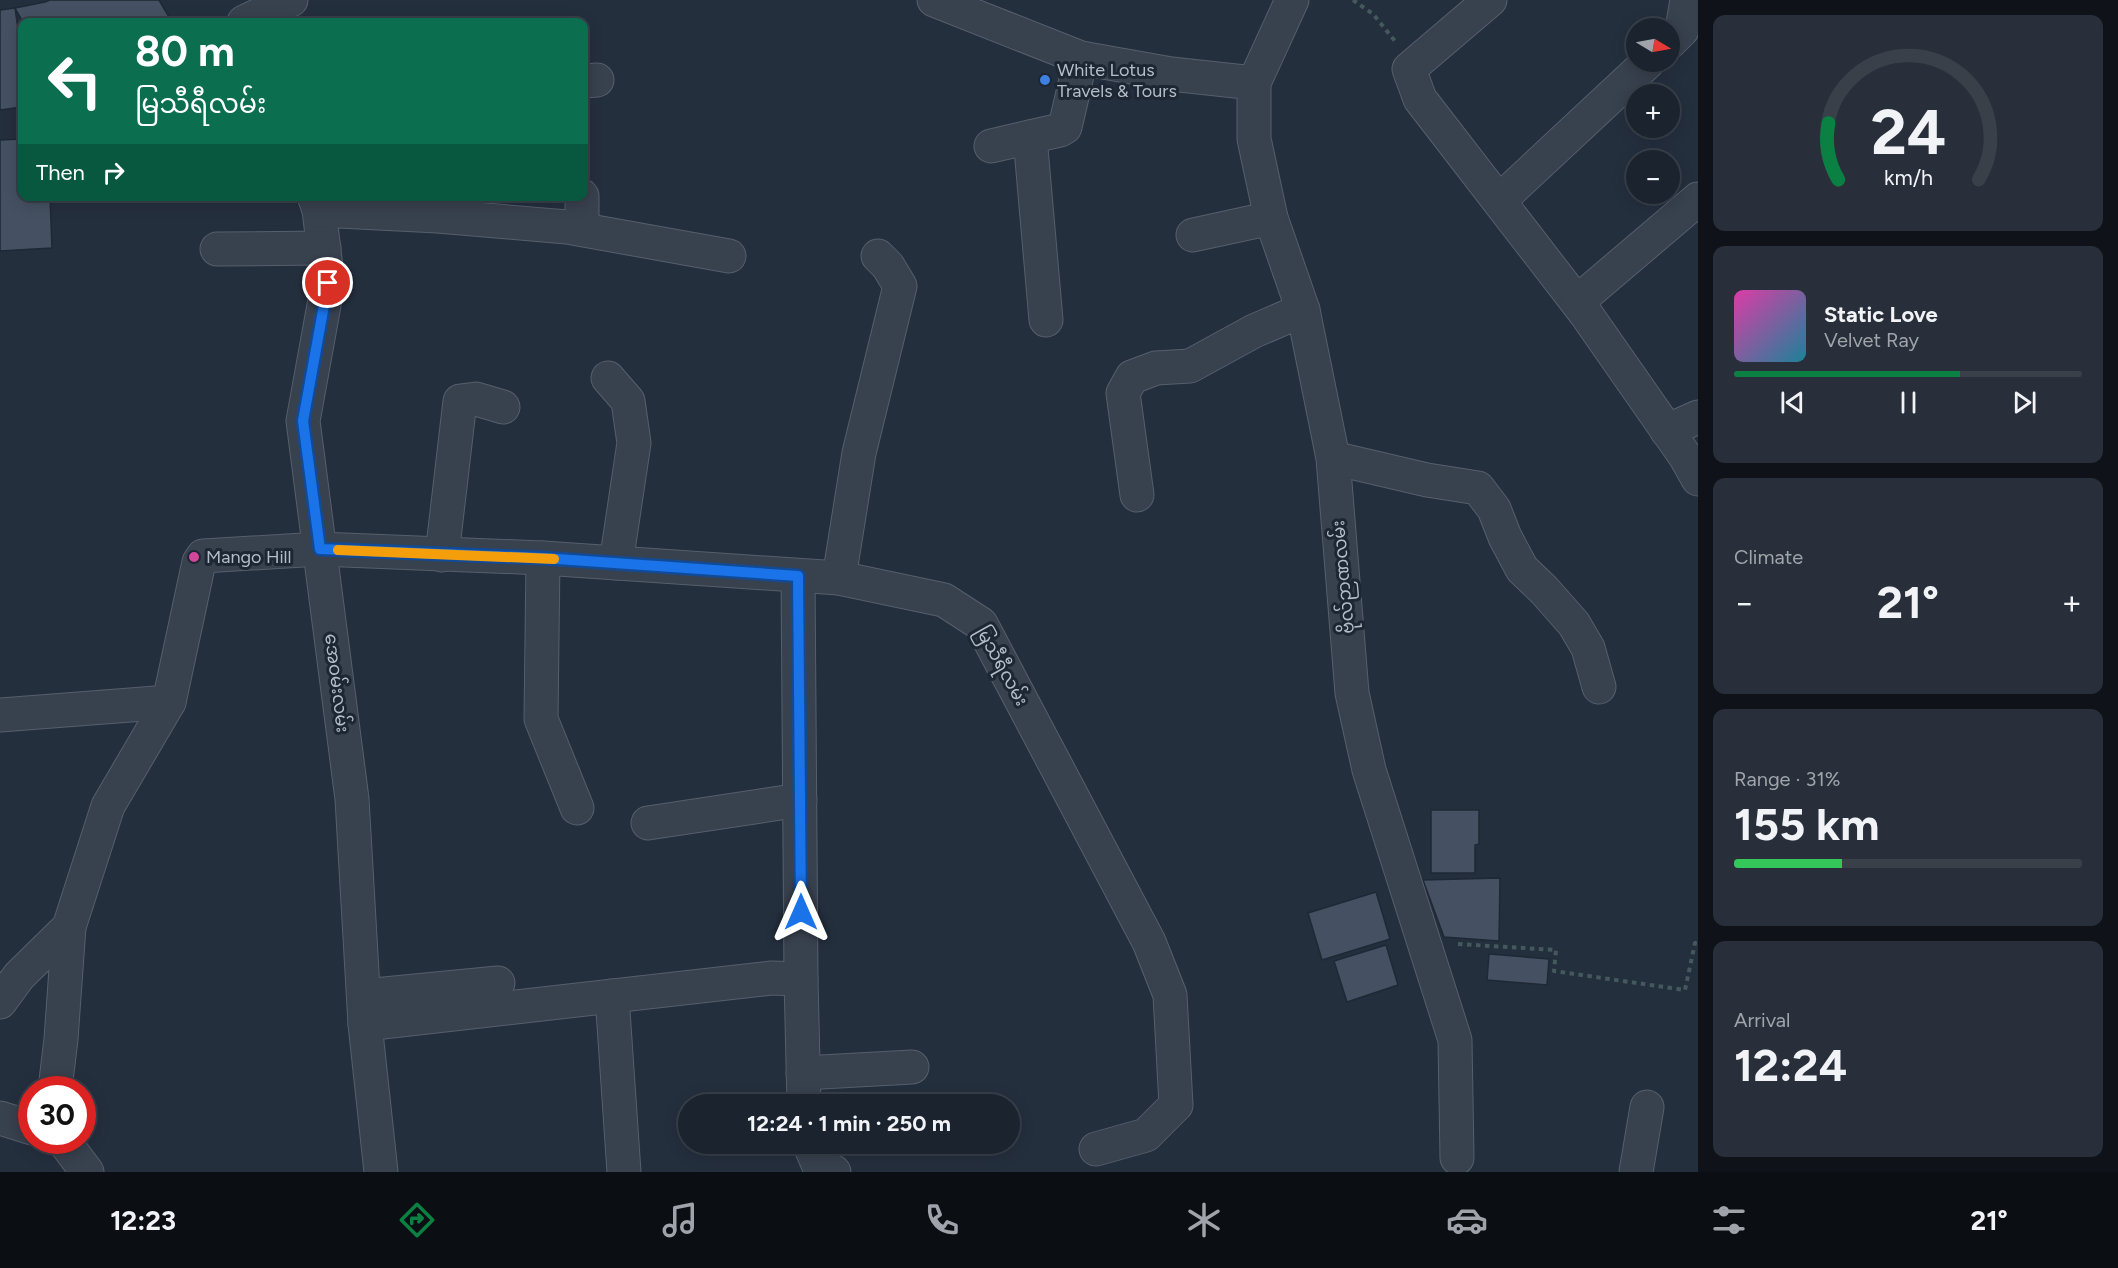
<!DOCTYPE html>
<meta charset="utf-8">
<style>
body{margin:0;font-family:Figtree,"Noto Sans Myanmar",sans-serif;background:#282f3a;color:#f1f3f6;height:100vh;display:flex;flex-direction:column;font-size:22px;white-space:nowrap}
*{box-sizing:border-box;margin:0}
p{font-size:20px;color:#a0a4aa}
.icon{flex:none;width:33px;height:33px;fill:none;stroke:currentColor;stroke-width:2;stroke-linecap:round;stroke-linejoin:round}
.map{position:relative;flex:1;overflow:hidden}
.details{display:flex;flex-direction:column;gap:15px;padding:15px;background:#0f1319;width:420px}
.details>*{flex:none}
.guide{position:absolute;left:18px;top:18px;width:570px;height:183px;border-radius:12px;box-shadow:0 3px 15px #0003,0 0 0 2px #39404a;background:#0b6e4f;color:#fff;overflow:hidden}
.needle{width:39px;rotate:100deg}
.fabs{position:absolute;left:1626px;top:18px;display:grid;gap:12px}
.fabs a{display:grid;place-items:center;width:54px;height:54px;border-radius:50%;background:#1b232e;box-shadow:0 3px 15px #0003,0 0 0 2px #39404a;font-size:30px}
.speed{position:absolute;left:18px;top:1076px;display:flex;gap:12px;font-size:30px;font-weight:700;text-align:center}
.speed>*{display:grid;place-content:center;width:78px;height:78px;border-radius:50%;background:#1b232e;box-shadow:0 3px 15px #0003,0 0 0 2px #39404a;line-height:1}
.speed .limit{border:9px solid #d22;background:#fff;color:#111}
.pin{position:absolute;display:grid;place-items:center;width:51px;height:51px;color:#fff;margin:-26px;border:3px solid #fff;border-radius:50%;box-shadow:0 2px 6px #0007}
.me{position:absolute;width:66px;margin:-33px;rotate:0deg;stroke-linejoin:round;filter:drop-shadow(0 0 4px #0008)}
.turn{display:flex;align-items:center;gap:21px;height:126px;padding:0 18px;font-size:27px}
.turn .icon{width:78px;height:78px;stroke-width:2.5}
.turn b{display:block;font-size:42px;line-height:51px}
.then{display:flex;align-items:center;height:57px;padding:0 18px;background:#0003;gap:12px;font-size:22px}
.big{font-size:45px;font-weight:700;line-height:1.1}
.details .card{flex:1;display:flex;flex-direction:column;justify-content:center;gap:9px;min-width:0;padding:0 21px;border-radius:12px;background:#282f3a}
.details .dial{align-items:center;gap:0}
.dial svg{height:156px;overflow:visible;fill:none;stroke:#39404a;stroke-width:7;stroke-linecap:round;text-anchor:middle}
.dial text{fill:#f1f3f6;stroke:none}
.song{display:flex;align-items:center;gap:18px}
.cover{width:72px;height:72px;border-radius:9px;background:linear-gradient(135deg,hsl(320 70% 55%),hsl(190 70% 35%))}
.played{height:6px;border-radius:3px;background:linear-gradient(90deg,#0b8043 65%,#39404a 65%)}
.keys{display:flex;justify-content:space-around;direction:ltr}
.heat{display:flex;justify-content:space-between;align-items:center;font-size:33px;direction:ltr}
.charge{height:9px;border-radius:4px;background:linear-gradient(90deg,#34c759 31%,#39404a 0)}
.trip{position:absolute;left:678px;top:1094px;width:342px;height:60px;border-radius:30px;background:#1b232e;box-shadow:0 3px 15px #0003,0 0 0 2px #39404a;font-weight:700;line-height:60px;text-align:center}
.tab-bar{display:flex;height:96px;justify-content:space-around;align-items:center;background:#0b0e12;color:#a0a4aa}
.tab-bar .icon{width:42px;height:42px}
.tab-bar .active{color:#0b8043}
.tab-bar b{font-size:27px;color:#f1f3f6}
main{display:flex;flex:1;min-height:0}
.map>svg:first-child{display:block}
</style>
<main>
<div class="map">
<svg width="1698" height="1172" viewBox="0 0 1698 1172">
<rect width="100%" height="100%" fill="#242f3e"/>
<!-- building -->
<g fill="#455162" stroke="#1f2835" stroke-width="1.5">
<path d="M50,0H159L172,22H23L15,8L45,2Z"/>
<path d="M15,8L22,57V107L0,110V10Z"/>
<path d="M22,139V196H50L52,248L0,251V140Z"/>
<path d="M1431,810H1479V844L1475,845V873H1431Z"/>
<path d="M1500,878L1499,941L1444,937L1423,880Z"/>
<path d="M1376,892L1390,939L1322,960L1308,913Z"/>
<path d="M1386,945L1398,985L1347,1002L1334,961Z"/>
<path d="M1489,954L1549,959L1547,985L1487,980Z"/>
</g>
<g fill="none" stroke-linecap="round" stroke-linejoin="round">
<!-- minor casing -->
<g stroke="#565f6c" stroke-width="35">
<g id="minor">
<path d="M934,0L1081,58L1171,74L1254,83"/>
<path d="M1292,0L1254,83V139L1271,218L1303,310L1333,458L1352,693L1369,770L1455,1040L1457,1158"/>
<path d="M1490,0L1409,69L1420,99L1586,314L1685,456L1698,479"/>
<path d="M244,22L291,0"/>
<path d="M1670,42L1682,30L1687,0"/>
<path d="M584,81L597,80"/>
<path d="M1030,137L1046,320"/>
<path d="M991,146L1060,130L1065,127L1081,58"/>
<path d="M314,196L319,210L328,283L303,421L352,799L365,1024L381,1172"/>
<path d="M582,196V229"/>
<path d="M1499,201L1648,62"/>
<path d="M319,210L438,216L567,227L729,256"/>
<path d="M1193,235L1271,218"/>
<path d="M217,249L324,248"/>
<path d="M1577,302L1698,199"/>
<path d="M608,378L628,401L634,443L616,563"/>
<path d="M1667,431L1698,417"/>
<path d="M1333,458L1427,480L1478,488L1494,509L1505,537L1522,569L1544,590L1574,624L1588,648L1599,687"/>
<path d="M1137,495L1123,393L1132,377L1156,368L1190,366L1254,331L1303,310"/>
<path d="M442,555L460,401L476,399L503,407"/>
<path d="M543,558L541,719L577,808"/>
<path d="M798,576L801,979"/>
<path d="M839,578L859,453L900,286L888,266L878,256"/>
<path d="M0,715L169,702"/>
<path d="M648,823L800,800"/>
<path d="M364,996L498,983"/>
<path d="M612,996L624,1172"/>
<path d="M0,1002L19,976L69,927L108,806L169,702L199,562L203,556L320,549L543,558L839,578L944,600L981,624L1149,942L1170,995L1176,1105L1146,1135L1096,1149"/>
<path d="M365,1024L772,978L801,979L804,1104"/>
<path d="M803,1073L912,1067"/>
<path d="M55,1089L61,1039L69,927"/>
<path d="M0,1118L32,1128"/>
<path d="M63,1140L87,1172"/>
<path d="M809,1143L818,1164L834,1172"/>
<path d="M1636,1172L1647,1107"/>
</g>
</g>
<!-- path -->
<g stroke="#44595c" stroke-width="4" stroke-dasharray="4.5 4.5" stroke-linecap="butt">
<path d="M1353,0L1373,14L1395,41"/>
<path d="M1458,944L1556,950L1554,971L1685,990L1695,943L1698,944"/>
</g>
<!-- minor -->
<use href="#minor" stroke="#38414e" stroke-width="33"/>
</g>
<g fill="none" stroke-linecap="round" stroke-linejoin="round">
<!-- route casing -->
<g stroke="#114b97" stroke-width="15">
<path id="route" d="M328,283L303,421L320,549L543,558L798,576L801,912"/>
</g>
<!-- route -->
<use href="#route" stroke="#1a73e8" stroke-width="10"/>
<!-- slow -->
<path stroke="#f59e0b" stroke-width="10" d="M338,550L554,559"/>
</g>
<!-- markers -->
<circle fill="#3f7fe0" stroke="#1d2633" stroke-width="2" cx="1045" cy="80" r="6"/>
<circle fill="#d1479c" stroke="#1d2633" stroke-width="2" cx="194" cy="557" r="6"/>
<g text-anchor="middle" dominant-baseline="central" stroke-width="6" stroke-linejoin="round" paint-order="stroke">
<!-- poi labels -->
<g font-size="18" fill="#b4bcc9" stroke="#1d2633" text-anchor="start">
<text x="1057" y="70">White Lotus<tspan x="1057" dy="21">Travels &amp; Tours</tspan></text>
<text x="206" y="557">Mango Hill</text>
</g>
<!-- street labels -->
<g font-size="18" fill="#b4bcc9" stroke="#1d2633">
<text transform="translate(1343 577) rotate(-95)">ဗိုလ်ဉာဏလမ်း</text>
<text transform="translate(1002 666) rotate(61)">မြသီရီလမ်း</text>
<text transform="translate(337 683) rotate(83)">အေဝမ်းလမ်း</text>
</g>
</g>
</svg>
<div class="fabs">
<a><svg class="needle" viewBox="-14 -14 28 28"><path d="M0-13l5 13h-10z" fill="#e53935"/><path d="M0 13l5-13h-10z" fill="#a0a4aa"/></svg></a>
<a>+</a>
<a>−</a>
</div>
<div class="speed"><div class="limit">30</div></div>
<div class="pin" style="left:328px;top:283px;background:#d93025"><svg class="icon" aria-label="arrive" viewBox="0 0 24 24"><path d="M6 21V4h12l-3 4 3 4H6"/></svg></div>
<svg class="me" style="left:801px;top:912px" viewBox="-20 -20 40 40"><path d="M0-17L14 15 0 8-14 15z" fill="#1a73e8" stroke="#fff" stroke-width="4"/></svg>
<div class="trip">12:24 · 1 min · 250 m</div>
<div class="guide">
<div class="turn"><svg class="icon" aria-label="left" viewBox="0 0 24 24"><path d="M17 20v-9H6M10 6l-5 5 5 5"/></svg><div><b>80 m</b>မြသီရီလမ်း</div></div>
<div class="then">Then<svg class="icon" aria-label="right" viewBox="0 0 24 24"><path d="M7 20v-9h11M14 6l5 5-5 5"/></svg></div>
</div>
</div>
<section class="details">
<div class="card dial"><svg viewBox="0 0 100 80">
<path d="M14 69A42 42 0 1 1 86 69"/>
<path d="M14 69A42 42 0 0 1 9 40" stroke="#0b8043"/>
<text x="50" y="56" font-size="32" font-weight="700">24</text>
<text x="50" y="72" font-size="11">km/h</text>
</svg></div>
<div class="card">
<div class="song"><i class="cover"></i><div><b>Static Love</b><p>Velvet Ray</p></div></div>
<div class="played"></div>
<div class="keys"><svg class="icon" aria-label="previous" viewBox="0 0 24 24"><path d="M18 5L8 12l10 7zM5 5v14"/></svg><svg class="icon" aria-label="pause" viewBox="0 0 24 24"><path d="M8 5v14M16 5v14"/></svg><svg class="icon" aria-label="next" viewBox="0 0 24 24"><path d="M6 5l10 7-10 7zM19 5v14"/></svg></div>
</div>
<div class="card"><p>Climate</p>
<div class="heat"><a>−</a><b class="big">21°</b><a>+</a></div>
</div>
<div class="card"><p>Range · 31%</p><b class="big">155 km</b><div class="charge"></div></div>
<div class="card"><p>Arrival</p><b class="big">12:24</b></div>
</section>
</main>
<nav class="tab-bar">
<b>12:23</b>
<svg class="icon active" aria-label="directions" viewBox="0 0 24 24"><path d="M12 3l9 9-9 9-9-9zM9 14v-3h6M13 9l2 2-2 2"/></svg>
<svg class="icon" aria-label="music" viewBox="0 0 24 24"><path d="M9 18V5l10-2v13"/><circle cx="6" cy="18" r="3"/><circle cx="16" cy="16" r="3"/></svg>
<svg class="icon" aria-label="phone" viewBox="0 0 24 24"><path d="M5 4h4l2 5-3 2q2 4 5 5l2-3 5 2v4C11 20 4 13 5 4z"/></svg>
<svg class="icon" aria-label="climate" viewBox="0 0 24 24"><path d="M12 3v18M4 7l16 10M4 17L20 7"/></svg>
<svg class="icon" aria-label="car" viewBox="0 0 24 24"><path d="M5 17H2v-5l4-1 3-4h7l3 4 3 1v5h-3M9 17h6M6 11h13"/><circle cx="7" cy="17" r="2"/><circle cx="17" cy="17" r="2"/></svg>
<svg class="icon" aria-label="filters" viewBox="0 0 24 24"><path d="M4 7h16M4 17h16"/><circle cx="9" cy="7" r="2"/><circle cx="15" cy="17" r="2"/></svg>
<b>21°</b>
</nav>
